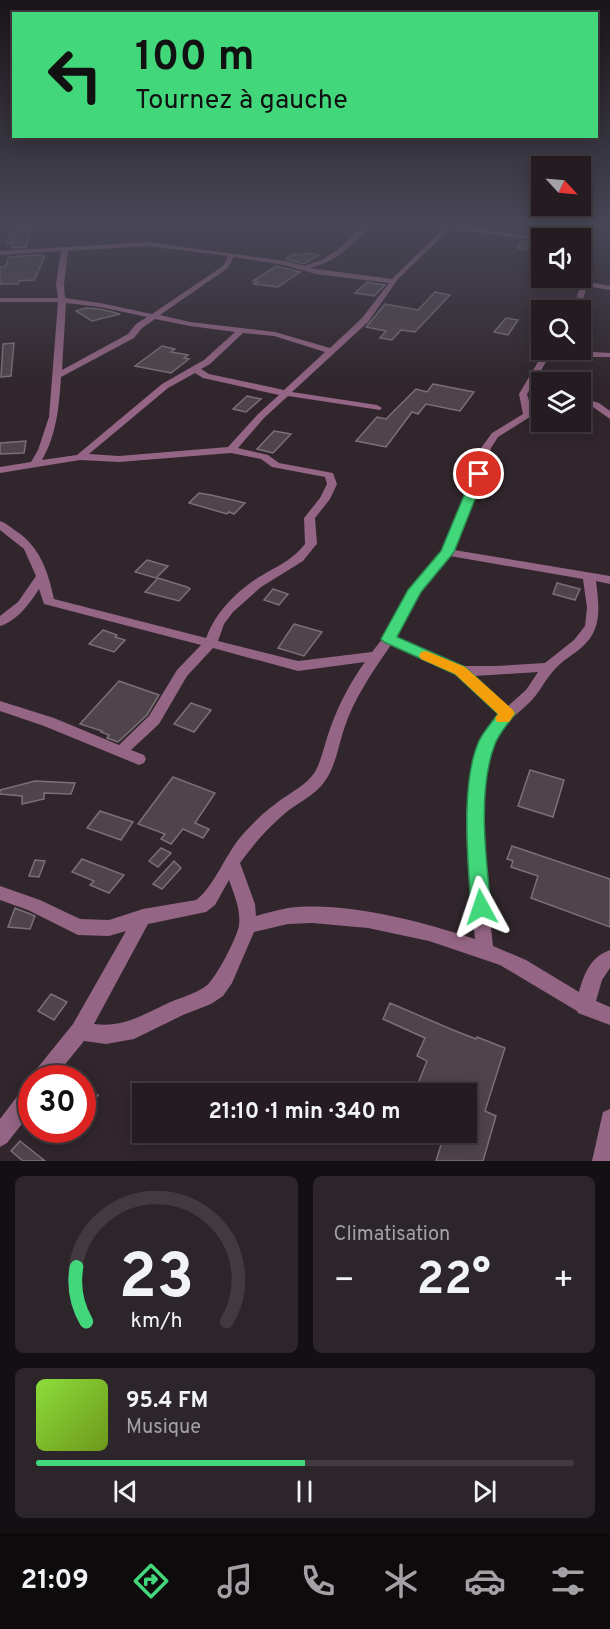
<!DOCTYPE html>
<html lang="fr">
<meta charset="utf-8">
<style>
body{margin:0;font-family:Overpass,sans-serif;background:#2c252a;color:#f1f3f6;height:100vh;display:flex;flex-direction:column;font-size:22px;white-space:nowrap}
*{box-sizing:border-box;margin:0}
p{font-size:20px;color:#a3a1a5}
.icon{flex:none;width:33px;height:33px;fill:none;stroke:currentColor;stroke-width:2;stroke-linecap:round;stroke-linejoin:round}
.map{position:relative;height:1161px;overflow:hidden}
.sheet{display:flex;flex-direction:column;gap:15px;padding:15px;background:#140f12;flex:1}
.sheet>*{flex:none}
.top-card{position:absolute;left:12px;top:12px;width:586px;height:126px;border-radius:0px;box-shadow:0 3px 15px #0003,0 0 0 2px #413a3f;background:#42d77b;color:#111;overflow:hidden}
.needle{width:39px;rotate:116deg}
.fabs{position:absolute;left:531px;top:156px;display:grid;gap:12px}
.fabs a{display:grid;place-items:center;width:60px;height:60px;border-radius:0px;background:#241c21;box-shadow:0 3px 15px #0003,0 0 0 2px #413a3f;font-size:30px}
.speed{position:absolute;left:18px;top:1065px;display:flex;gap:12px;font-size:30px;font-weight:700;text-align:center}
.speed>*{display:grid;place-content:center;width:78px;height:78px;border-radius:50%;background:#241c21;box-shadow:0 3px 15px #0003,0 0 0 2px #413a3f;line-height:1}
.speed .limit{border:9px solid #d22;background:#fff;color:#111}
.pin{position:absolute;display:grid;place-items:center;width:51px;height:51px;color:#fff;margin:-26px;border:3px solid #fff;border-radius:50%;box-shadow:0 2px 6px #0007}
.me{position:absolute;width:66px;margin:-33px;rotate:355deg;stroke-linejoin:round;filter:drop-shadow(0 0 4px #0008)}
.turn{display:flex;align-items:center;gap:21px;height:126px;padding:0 24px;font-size:27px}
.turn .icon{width:78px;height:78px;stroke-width:2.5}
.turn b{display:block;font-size:42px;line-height:51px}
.big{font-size:45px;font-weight:700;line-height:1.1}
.sheet .card{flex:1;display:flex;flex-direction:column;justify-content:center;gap:9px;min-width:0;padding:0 21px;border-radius:9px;background:#2c252a}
.sheet .dial{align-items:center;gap:0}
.dial svg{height:156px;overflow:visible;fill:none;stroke:#413a3f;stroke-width:7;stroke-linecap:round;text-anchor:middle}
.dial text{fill:#f1f3f6;stroke:none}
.song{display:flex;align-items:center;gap:18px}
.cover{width:72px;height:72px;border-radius:9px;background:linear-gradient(135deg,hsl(90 70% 55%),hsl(80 70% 35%))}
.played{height:6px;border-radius:3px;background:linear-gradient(90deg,#42d77b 50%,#413a3f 50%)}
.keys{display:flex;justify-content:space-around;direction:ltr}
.heat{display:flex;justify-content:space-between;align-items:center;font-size:33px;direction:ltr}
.sheet .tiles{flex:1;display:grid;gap:15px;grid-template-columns:1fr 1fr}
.card:last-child{grid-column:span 2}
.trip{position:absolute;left:132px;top:1083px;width:345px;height:60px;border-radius:0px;background:#241c21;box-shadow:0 3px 15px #0003,0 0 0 2px #413a3f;font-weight:700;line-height:60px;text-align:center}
.dock{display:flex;height:96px;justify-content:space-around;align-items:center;background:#0e0b0d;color:#a3a1a5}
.dock .icon{width:42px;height:42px}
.dock .selected{color:#42d77b}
.dock b{font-size:27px;color:#f1f3f6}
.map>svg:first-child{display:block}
</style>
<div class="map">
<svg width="610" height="1161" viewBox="0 0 610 1161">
<rect width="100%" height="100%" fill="#30262c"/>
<!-- building -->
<g fill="#4f444b" stroke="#7c7077" stroke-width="1.5">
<path d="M31,226L26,247L12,248L13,243L7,244L12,227Z"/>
<path d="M523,241L542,243V252L517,248Z"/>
<path d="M305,253L319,255L304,264L286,259L294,254L301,255Z"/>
<path d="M38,255L45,256L34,280L19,281L18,284H0V267H5L9,257Z"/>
<path d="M276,266L300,272L278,287L254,284L257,282L253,281Z"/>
<path d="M367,282L372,283L385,285L374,296L355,293Z"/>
<path d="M435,292L450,295L415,332L401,330L392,340L380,338L386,331L366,327L385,304L418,310Z"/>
<path d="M86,308L100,309L120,314L92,321L76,311Z"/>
<path d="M506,318L518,320L508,335L494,332Z"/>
<path d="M14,343L11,376L1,377L3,344Z"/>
<path d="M162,346L175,349L171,352L188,355L184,358L189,359L171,373L135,366Z"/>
<path d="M433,384L474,392L460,411L426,404L418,414L412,412L386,447L356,441L377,417L386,419L416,389L427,392Z"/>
<path d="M247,396L261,399L246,412L233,409Z"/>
<path d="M274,431L291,434L273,453L257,449Z"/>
<path d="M26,441L24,453L0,454V443Z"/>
<path d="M199,493L211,495L245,503L234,514L229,512L227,514L189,503Z"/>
<path d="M147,560L168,566L156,578L135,572Z"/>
<path d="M158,578L187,587L190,589L179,601L145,592Z"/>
<path d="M557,583L580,589L575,600L553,594Z"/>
<path d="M273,589L288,594L279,605L264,600Z"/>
<path d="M294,624L322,632L304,656L278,648Z"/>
<path d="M103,630L117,635L115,637L125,640L114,652L89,644Z"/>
<path d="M119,681L159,695L147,715L118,742L107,738L109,735L101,732L102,731L80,724Z"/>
<path d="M191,703L211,710L194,732L174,724Z"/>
<path d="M530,770L564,780L553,817L518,806Z"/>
<path d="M173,777L215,793L195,823L209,829L203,838L183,829L171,844L161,839L165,834L138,824Z"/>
<path d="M35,781L75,783L71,794L44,793V799L22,804V796L0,794V790Z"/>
<path d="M100,811L133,822L121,840L87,828Z"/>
<path d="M512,846L610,879V927L531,898L538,876L511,867L513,861L507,859Z"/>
<path d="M161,848L171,853L158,867L149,861Z"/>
<path d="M82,859L124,875L109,893L90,885L94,881L72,872Z"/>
<path d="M35,860L45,861L39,877L29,876Z"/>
<path d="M174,861L181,868L162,889L153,884Z"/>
<path d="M15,908L35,916L30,929L8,927Z"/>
<path d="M51,994L67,1002L54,1020L38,1011Z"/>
<path d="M390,1003L453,1030L476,1039L477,1037L505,1048L485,1111L496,1116L483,1161H436L445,1132H466V1094H443L419,1081L427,1061L417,1056L425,1038L383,1019Z"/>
<path d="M82,1088L98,1095L82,1123Z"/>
<path d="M20,1141L45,1161H23L11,1151Z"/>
</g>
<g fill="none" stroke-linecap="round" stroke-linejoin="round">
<!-- street -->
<g fill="#946584" fill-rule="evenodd">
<path d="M364,225H371C354,244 335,263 309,268L392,279L444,228L431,225H454L545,238H542V241L450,229L398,279L368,322L292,392L377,405L382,408L380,410L288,396L264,418L238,448L268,455L279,463L333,473L337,484L330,499L315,518L317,544L315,546L303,561L261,587L233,612L224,624L218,641L298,661L372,652L383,638L410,587L442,551L474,474L481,448L492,433L523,414L519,394L545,350H553L527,394L533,415L498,437L491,448L484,474L454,550L610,576V584L596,581C599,607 603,629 581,648C573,655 563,660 556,668C545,679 540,693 528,704C516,715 502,726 495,742C472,798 487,886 493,946L526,960L579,992C584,973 591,957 610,950V968L602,980L596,1001L610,1007V1025L578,1013L577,1011L500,965L429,941L368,928L312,923L288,924L254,932L232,983L223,996L211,1004L183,1015L134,1039L106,1044L84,1041L54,1078H32L35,1071L73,1024L126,931L109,936L78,935L28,910L0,900V886L40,900L80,919L109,920L143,909L196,900C215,886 226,852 244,833C253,823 263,813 274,805C287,794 307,786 316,770C323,756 325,741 331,726C339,704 351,681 365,662L298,671L213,648L187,676L159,724L131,750L144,755L146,759L144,763L139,765L44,726L0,711V701L54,718L119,745L149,716L177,670L201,645L44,604L39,589C30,603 17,621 0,626V616L18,602L36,576L24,549L0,530V521C6,523 10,527 16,531C40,547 48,571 54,599L206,638C215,614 232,596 253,581C272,568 290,563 305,544L304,518L320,498L327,484L325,477L272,467L261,459L231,453L119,462L80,460L0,473V467L31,462L38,450L49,417L58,302H0V298H58L56,284L61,251L0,255V251L148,242L285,261L304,266L322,260L338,249ZM148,246L228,256L223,266L152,314L100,303L65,298L64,284L68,251ZM234,257L284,265L316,274L389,283L362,318L330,348L275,332L190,322L160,315L228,268ZM66,303L100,307L147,317L136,324L128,334L62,370ZM155,319L190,326L235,332L204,360L162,384L77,455L42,460C57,434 59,406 61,377L134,338L142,328ZM243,333L274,336L325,352L284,390L209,374L201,369L210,364ZM195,373L203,378L279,395L258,414L228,447L119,456L89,454L168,388ZM450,556L583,579L587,608L585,626L574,640L545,663L496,666H462L396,637L419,591ZM391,645L455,674L499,714C450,766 469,874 475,939C418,921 347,901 288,908C277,910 266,913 256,916L255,904L240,863C252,846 266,830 283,815C296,803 315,796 325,781C336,765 338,747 344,729C354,698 373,671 391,645ZM538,672L526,690L508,706L474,676ZM229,880C234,894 241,910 239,925C238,936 215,980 206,986C194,995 178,998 164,1005C141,1016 121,1028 94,1024L148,924L206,912L215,905Z"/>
<path d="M588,225H595L580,241V238H577Z"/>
<path d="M580,265L591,271L588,282L610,286V290L587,286L580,310H573L584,272L580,270Z"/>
<path d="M561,350L610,353V357H590Z"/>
<path d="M580,397L599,403L610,411V419L593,407L580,403Z"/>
<path d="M32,1083V1111L7,1143L0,1147V1119L25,1086Z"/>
<path d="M610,1109V1161H592L603,1112Z"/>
</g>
</g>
<!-- sky -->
<linearGradient id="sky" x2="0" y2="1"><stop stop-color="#1a1518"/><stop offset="0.58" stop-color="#484756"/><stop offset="1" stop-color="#484756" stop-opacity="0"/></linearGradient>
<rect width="610" height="388" fill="url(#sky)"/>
<!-- route -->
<path fill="#42d77b" stroke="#2b8c50" stroke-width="1.5" d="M479,470L485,474L454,552L421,592L397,637L465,667L515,713C509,723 499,733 495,744C477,790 486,859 491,907L488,913L481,915L474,913L471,907C468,860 460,784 479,741C484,731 492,722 498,714L455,674L384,642L381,639L408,590L441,551L473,474Z"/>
<!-- slow -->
<path fill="#f59e0b" d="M426,651L465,667L512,709L515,713L509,722H497L495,718L498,714L455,674L421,659L419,656L421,652Z"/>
</svg>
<div class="fabs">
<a><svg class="needle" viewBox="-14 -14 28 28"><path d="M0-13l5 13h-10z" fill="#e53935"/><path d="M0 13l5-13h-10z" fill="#a3a1a5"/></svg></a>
<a><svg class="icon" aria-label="sound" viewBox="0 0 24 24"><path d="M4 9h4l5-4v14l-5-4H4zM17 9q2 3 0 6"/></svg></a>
<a><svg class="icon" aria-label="search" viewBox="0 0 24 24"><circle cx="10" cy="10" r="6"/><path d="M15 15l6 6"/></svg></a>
<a><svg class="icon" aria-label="layers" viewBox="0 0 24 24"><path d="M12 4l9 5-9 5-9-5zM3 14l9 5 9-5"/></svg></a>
</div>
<div class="speed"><div class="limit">30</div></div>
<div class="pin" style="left:479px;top:474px;background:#d93025"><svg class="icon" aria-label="arrive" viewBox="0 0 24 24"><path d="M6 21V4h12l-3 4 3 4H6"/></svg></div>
<svg class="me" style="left:481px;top:907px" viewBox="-20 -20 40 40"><path d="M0-17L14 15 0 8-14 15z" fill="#42d77b" stroke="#fff" stroke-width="4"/></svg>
<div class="trip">21:10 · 1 min · 340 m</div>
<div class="top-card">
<div class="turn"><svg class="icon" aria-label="left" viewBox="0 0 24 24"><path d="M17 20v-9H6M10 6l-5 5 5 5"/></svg><div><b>100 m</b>Tournez à gauche</div></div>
</div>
</div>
<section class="sheet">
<div class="tiles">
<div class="card dial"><svg viewBox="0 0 100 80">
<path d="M14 69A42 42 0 1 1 86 69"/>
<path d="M14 69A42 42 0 0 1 9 41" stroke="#42d77b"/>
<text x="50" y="56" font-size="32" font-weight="700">23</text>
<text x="50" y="72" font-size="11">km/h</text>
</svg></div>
<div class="card"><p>Climatisation</p>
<div class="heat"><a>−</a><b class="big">22°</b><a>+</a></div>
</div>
<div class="card">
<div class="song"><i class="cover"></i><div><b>95.4 FM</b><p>Musique</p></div></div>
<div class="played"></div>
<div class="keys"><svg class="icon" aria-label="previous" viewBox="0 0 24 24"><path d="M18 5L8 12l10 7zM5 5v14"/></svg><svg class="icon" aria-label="pause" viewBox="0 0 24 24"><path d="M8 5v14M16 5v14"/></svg><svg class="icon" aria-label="next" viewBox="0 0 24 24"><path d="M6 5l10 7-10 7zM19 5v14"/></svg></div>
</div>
</div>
</section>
<nav class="dock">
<b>21:09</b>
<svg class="icon selected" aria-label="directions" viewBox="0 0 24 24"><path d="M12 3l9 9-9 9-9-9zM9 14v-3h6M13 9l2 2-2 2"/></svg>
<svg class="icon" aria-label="music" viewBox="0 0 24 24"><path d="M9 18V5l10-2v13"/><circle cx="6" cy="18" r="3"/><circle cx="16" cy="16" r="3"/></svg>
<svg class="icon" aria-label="phone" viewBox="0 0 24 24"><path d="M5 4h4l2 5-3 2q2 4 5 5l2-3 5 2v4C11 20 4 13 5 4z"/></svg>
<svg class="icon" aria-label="climate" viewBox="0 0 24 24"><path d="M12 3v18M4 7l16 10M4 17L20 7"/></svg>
<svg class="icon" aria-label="car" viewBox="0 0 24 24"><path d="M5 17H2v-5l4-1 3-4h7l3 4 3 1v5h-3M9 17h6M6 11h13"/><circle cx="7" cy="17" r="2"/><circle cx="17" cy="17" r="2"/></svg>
<svg class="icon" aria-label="filters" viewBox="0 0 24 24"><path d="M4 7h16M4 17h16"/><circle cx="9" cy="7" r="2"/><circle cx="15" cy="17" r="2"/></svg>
</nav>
